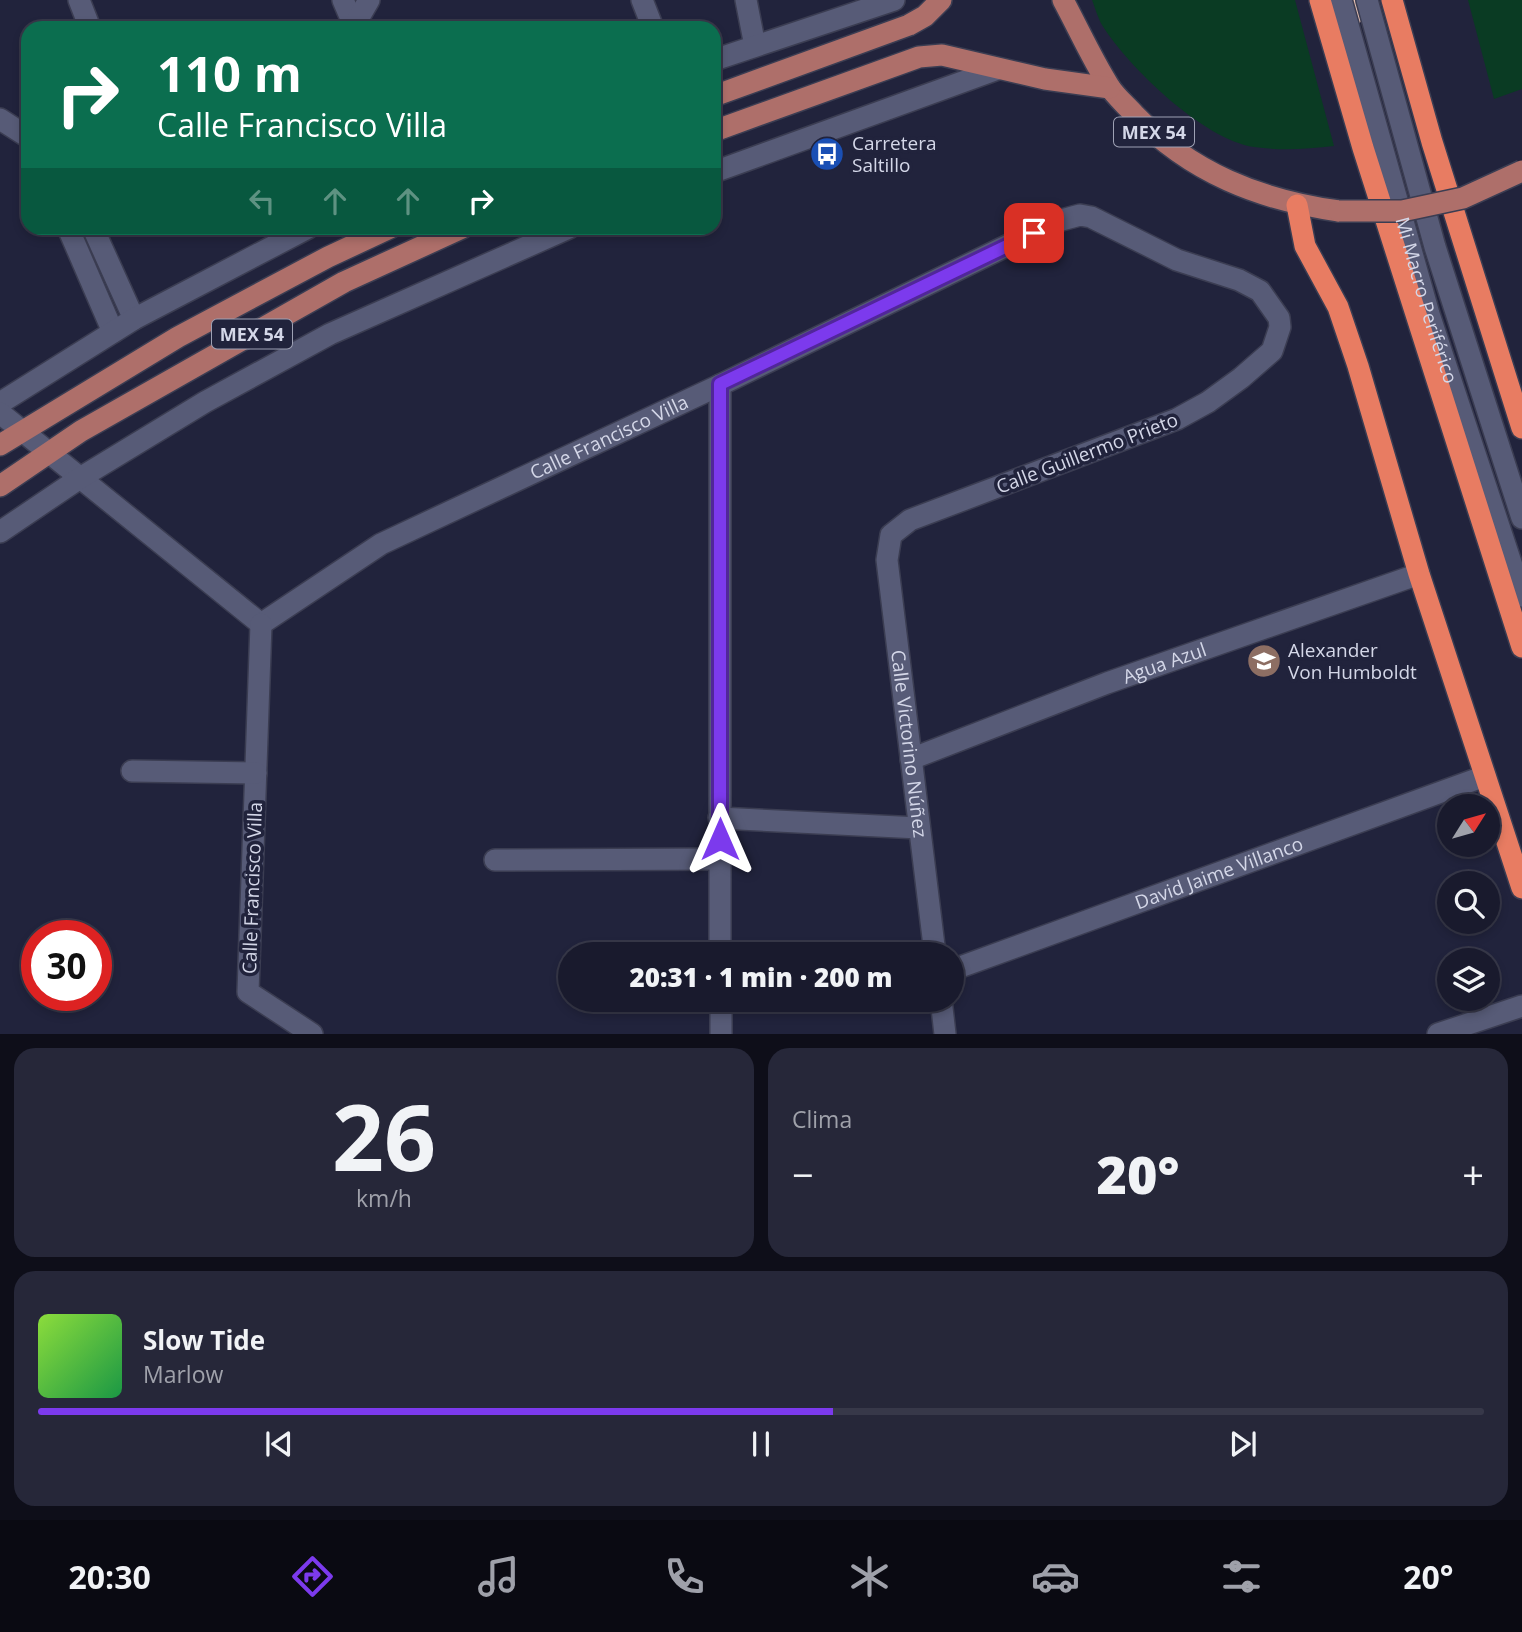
<!DOCTYPE html>
<html lang="es">
<meta charset="utf-8">
<style>
body{margin:0;font-family:"Open Sans",sans-serif;background:#262739;color:#f1f3f6;height:100vh;display:flex;flex-direction:column;font-size:26px;white-space:nowrap}
*{box-sizing:border-box;margin:0}
p{font-size:23px;color:#9fa1aa}
.icon{flex:none;width:38px;height:38px;fill:none;stroke:currentColor;stroke-width:2;stroke-linecap:round;stroke-linejoin:round}
.map{position:relative;height:1034px;overflow:hidden}
.details{display:flex;flex-direction:column;gap:14px;padding:14px;background:#0e0e19;flex:1}
.details>*{flex:none}
.guide{position:absolute;left:21px;top:21px;width:700px;height:214px;border-radius:21px;box-shadow:0 4px 10px #0003,0 0 0 2px #373849;background:#0b6e4f;color:#fff;overflow:hidden}
.needle{width:46px;rotate:53deg}
.fabs{position:absolute;left:1437px;top:794px;display:grid;gap:14px}
.fabs a{display:grid;place-items:center;width:63px;height:63px;border-radius:50%;background:#191a2d;box-shadow:0 4px 10px #0003,0 0 0 2px #373849;font-size:35px}
.speed{position:absolute;left:21px;top:920px;display:flex;gap:14px;font-size:35px;font-weight:700;text-align:center}
.speed>*{display:grid;place-content:center;width:91px;height:91px;border-radius:50%;background:#191a2d;box-shadow:0 4px 10px #0003,0 0 0 2px #373849;line-height:1}
.speed .limit{border:10px solid #d22;background:#fff;color:#111}
.pin{position:absolute;display:grid;place-items:center;width:60px;height:60px;color:#fff;margin:-30px;border-radius:14px;box-shadow:0 4px 10px #0006}
.me{position:absolute;width:77px;margin:-38px;rotate:0deg;stroke-linejoin:round;filter:drop-shadow(0 0 5px #0008)}
.turn{display:flex;align-items:center;gap:24px;height:147px;padding:0 21px;font-size:32px}
.turn .icon{width:91px;height:91px;stroke-width:2.5}
.turn b{display:block;font-size:49px;line-height:60px}
.lanes{display:flex;align-items:center;height:66px;padding:0 21px;background:#0003;justify-content:center;gap:35px;direction:ltr}
.lanes .off{opacity:.35}
.big{font-size:52px;font-weight:800;line-height:1.1}
.details .card{flex:1;display:flex;flex-direction:column;justify-content:center;gap:10px;min-width:0;padding:0 24px;border-radius:21px;background:#262739}
.details .dial{align-items:center;gap:0}
.dial b{font-size:91px;line-height:1}
.song{display:flex;align-items:center;gap:21px}
.cover{width:84px;height:84px;border-radius:10px;background:linear-gradient(135deg,hsl(90 70% 55%),hsl(140 70% 35%))}
.played{height:7px;border-radius:4px;background:linear-gradient(90deg,#7c3aed 55%,#373849 55%)}
.keys{display:flex;justify-content:space-around;direction:ltr}
.heat{display:flex;justify-content:space-between;align-items:center;font-size:38px;direction:ltr}
.details .tiles{flex:1;display:grid;gap:14px;grid-template-columns:1fr 1fr}
.card:last-child{grid-column:span 2}
.trip{position:absolute;left:558px;top:942px;width:406px;height:70px;border-radius:35px;background:#191a2d;box-shadow:0 4px 10px #0003,0 0 0 2px #373849;font-weight:800;line-height:70px;text-align:center}
.tab-bar{display:flex;height:112px;justify-content:space-around;align-items:center;background:#0a0a12;color:#9fa1aa}
.tab-bar .icon{width:49px;height:49px}
.tab-bar .selected{color:#7c3aed}
.tab-bar b{font-size:32px;color:#f1f3f6}
.map>svg:first-child{display:block}
</style>
<div class="map">
<svg width="1522" height="1034" viewBox="0 0 1522 1034">
<rect width="100%" height="100%" fill="#21233c"/>
<!-- green -->
<g fill="#0a3b23">
<path d="M1092,0H1295L1334,146C1307,149 1281,151 1254,147C1204,140 1128,67 1102,25C1098,18 1095,8 1092,0Z"/>
<path d="M1468,0H1522V89L1494,99Z"/>
</g>
<!-- building -->
<path fill="#e2beb0" d="M1346,0H1367L1370,8L1355,30Z"/>
<g fill="none" stroke-linecap="round" stroke-linejoin="round">
<!-- minor casing -->
<g stroke="#3b3d52" stroke-width="24">
<g id="minor">
<path d="M79,0L90,28"/>
<path d="M343,0L355,28"/>
<path d="M642,0L653,28"/>
<path d="M746,0L755,46"/>
<path id="s1" d="M1341,0L1429,314L1522,596"/>
<path d="M1367,0L1435,247L1522,518"/>
<path d="M354,26L369,0"/>
<path d="M714,60L894,0"/>
<path d="M0,119L28,137"/>
<path d="M714,172L998,69"/>
<path d="M68,228L113,332"/>
<path d="M93,228L134,319"/>
<path d="M720,385V954"/>
<path d="M0,403L134,319L308,228"/>
<path d="M0,413L261,624"/>
<path d="M0,532L80,478L205,402L330,334L569,228"/>
<path id="s2" d="M261,624L381,544L720,385L1058,221L1080,215L1091,217L1177,260L1239,280L1260,291L1279,318L1280,327L1272,351L1241,378L1208,402L1177,419L910,520L891,535L887,560L935,954"/>
<path d="M261,624L248,992L312,1034"/>
<path id="s3" d="M911,759L1107,683L1419,574"/>
<path d="M132,771L256,773"/>
<path d="M719,818L919,828"/>
<path d="M495,860L720,859"/>
<path id="s4" d="M952,970L1485,776"/>
<path d="M721,999V1034"/>
<path d="M941,999L945,1034"/>
<path d="M1438,1034L1522,1006"/>
</g>
</g>
<!-- major casing -->
<g stroke="#3b3d52" stroke-width="24">
<g id="major">
<path d="M1063,0C1078,28 1092,59 1109,86C1115,96 1126,105 1134,114C1191,173 1260,200 1339,211"/>
<path d="M714,96L909,25L925,16L941,0"/>
<path d="M714,131L919,57L942,55L1045,79L1110,88"/>
<path d="M0,445L178,337L328,257L390,228"/>
<path d="M0,486L81,431L344,282L462,228"/>
</g>
</g>
<!-- highway casing -->
<g stroke="#3b3d52" stroke-width="24">
<g id="highway">
<path d="M1320,0L1363,148L1522,647"/>
<path d="M1392,0L1432,142L1522,428"/>
<path d="M1297,205L1305,246L1338,307L1358,366L1419,574L1522,888"/>
</g>
</g>
<!-- minor -->
<use href="#minor" stroke="#575b77" stroke-width="21"/>
<!-- major -->
<use href="#major" stroke="#ae6f6a" stroke-width="21"/>
<!-- highway -->
<use href="#highway" stroke="#e87c62" stroke-width="21"/>
<!-- major-bridge casing -->
<g stroke="#3b3d52" stroke-width="24" stroke-linecap="butt">
<path id="major-bridge" d="M1339,211H1402L1463,198L1522,171"/>
</g>
<!-- major-bridge -->
<use href="#major-bridge" stroke="#ae6f6a" stroke-width="21"/>
</g>
<g fill="none" stroke-linecap="round" stroke-linejoin="round">
<!-- route casing -->
<g stroke="#51269a" stroke-width="18">
<path id="route" d="M720,839V384L1034,233"/>
</g>
<!-- route -->
<use href="#route" stroke="#7c3aed" stroke-width="12"/>
</g>
<!-- icons -->
<defs>
<g id="bus-disc" transform="scale(1.75)"><circle r="9.5" fill="#1a4fb4" stroke="#21233c"/><path d="M-5-6H5V4H4V6H2V4H-2V6H-4V4H-5ZM-3.5-4V0h7V-4ZM-3.5 1.2v1.5H-2V1.2ZM2 1.2v1.5H3.5V1.2Z" fill="#fff"/></g>
<g id="school-disc" transform="scale(1.75)"><circle r="9.5" fill="#8d6e63" stroke="#21233c"/><path d="M0-5L7-2L0 1L-7-2ZM-4 1L0 2.5L4 1V4Q0 6-4 4Z" fill="#fff"/></g>
</defs>
<g fill-rule="evenodd">
<use href="#bus-disc" x="827" y="154"/>
<use href="#school-disc" x="1264" y="661"/>
</g>
<g text-anchor="middle" dominant-baseline="central" stroke-width="7" stroke-linejoin="round" paint-order="stroke">
<!-- shield labels -->
<g fill="#21233c" stroke="#9ea1b4" stroke-width="2">
<rect x="1114" y="117.5" width="80" height="29" rx="5"/>
<rect x="212" y="319.5" width="80" height="29" rx="5"/>
</g>
<g font-size="18" font-weight="bold" fill="#d4d7e8">
<text x="1154" y="132">MEX 54</text>
<text x="252" y="334">MEX 54</text>
</g>
<!-- poi labels -->
<g font-size="19" fill="#d4d7e8" stroke="#21233c" text-anchor="start">
<text x="852" y="143">Carretera<tspan x="852" dy="22">Saltillo</tspan></text>
<text x="1288" y="650">Alexander<tspan x="1288" dy="22">Von Humboldt</tspan></text>
</g>
<!-- street labels -->
<g font-size="19" fill="#d4d7e8" stroke="#21233c">
<text stroke="none"><textPath href="#s1" startOffset="312">Mi Macro Periférico</textPath></text>
<text stroke="none"><textPath href="#s2" startOffset="396">Calle Francisco Villa</textPath></text>
<text transform="translate(1087 453) rotate(-21)">Calle Guillermo Prieto</text>
<text stroke="none"><textPath href="#s3" startOffset="271">Agua Azul</textPath></text>
<text stroke="none"><textPath href="#s2" startOffset="1818">Calle Victorino Núñez</textPath></text>
<text stroke="none"><textPath href="#s4" startOffset="284">David Jaime Villanco</textPath></text>
<text transform="translate(252 888) rotate(-88)">Calle Francisco Villa</text>
</g>
</g>
</svg>
<div class="fabs">
<a><svg class="needle" viewBox="-14 -14 28 28"><path d="M0-13l5 13h-10z" fill="#e53935"/><path d="M0 13l5-13h-10z" fill="#9fa1aa"/></svg></a>
<a><svg class="icon" aria-label="search" viewBox="0 0 24 24"><circle cx="10" cy="10" r="6"/><path d="M15 15l6 6"/></svg></a>
<a><svg class="icon" aria-label="layers" viewBox="0 0 24 24"><path d="M12 4l9 5-9 5-9-5zM3 14l9 5 9-5"/></svg></a>
</div>
<div class="speed"><div class="limit">30</div></div>
<div class="pin" style="left:1034px;top:233px;background:#d93025"><svg class="icon" aria-label="arrive" viewBox="0 0 24 24"><path d="M6 21V4h12l-3 4 3 4H6"/></svg></div>
<svg class="me" style="left:720px;top:839px" viewBox="-20 -20 40 40"><path d="M0-17L14 15 0 8-14 15z" fill="#7c3aed" stroke="#fff" stroke-width="4"/></svg>
<div class="trip">20:31 · 1 min · 200 m</div>
<div class="guide">
<div class="turn"><svg class="icon" aria-label="right" viewBox="0 0 24 24"><path d="M7 20v-9h11M14 6l5 5-5 5"/></svg><div><b>110 m</b>Calle Francisco Villa</div></div>
<div class="lanes"><svg class="icon off" aria-label="left" viewBox="0 0 24 24"><path d="M17 20v-9H6M10 6l-5 5 5 5"/></svg><svg class="icon off" aria-label="ahead" viewBox="0 0 24 24"><path d="M12 20V5M6 11l6-6 6 6"/></svg><svg class="icon off" aria-label="ahead" viewBox="0 0 24 24"><path d="M12 20V5M6 11l6-6 6 6"/></svg><svg class="icon" aria-label="right" viewBox="0 0 24 24"><path d="M7 20v-9h11M14 6l5 5-5 5"/></svg></div>
</div>
</div>
<section class="details">
<div class="tiles">
<div class="card dial"><b>26</b><p>km/h</p></div>
<div class="card"><p>Clima</p>
<div class="heat"><a>−</a><b class="big">20°</b><a>+</a></div>
</div>
<div class="card">
<div class="song"><i class="cover"></i><div><b>Slow Tide</b><p>Marlow</p></div></div>
<div class="played"></div>
<div class="keys"><svg class="icon" aria-label="previous" viewBox="0 0 24 24"><path d="M18 5L8 12l10 7zM5 5v14"/></svg><svg class="icon" aria-label="pause" viewBox="0 0 24 24"><path d="M8 5v14M16 5v14"/></svg><svg class="icon" aria-label="next" viewBox="0 0 24 24"><path d="M6 5l10 7-10 7zM19 5v14"/></svg></div>
</div>
</div>
</section>
<nav class="tab-bar">
<b>20:30</b>
<svg class="icon selected" aria-label="directions" viewBox="0 0 24 24"><path d="M12 3l9 9-9 9-9-9zM9 14v-3h6M13 9l2 2-2 2"/></svg>
<svg class="icon" aria-label="music" viewBox="0 0 24 24"><path d="M9 18V5l10-2v13"/><circle cx="6" cy="18" r="3"/><circle cx="16" cy="16" r="3"/></svg>
<svg class="icon" aria-label="phone" viewBox="0 0 24 24"><path d="M5 4h4l2 5-3 2q2 4 5 5l2-3 5 2v4C11 20 4 13 5 4z"/></svg>
<svg class="icon" aria-label="climate" viewBox="0 0 24 24"><path d="M12 3v18M4 7l16 10M4 17L20 7"/></svg>
<svg class="icon" aria-label="car" viewBox="0 0 24 24"><path d="M5 17H2v-5l4-1 3-4h7l3 4 3 1v5h-3M9 17h6M6 11h13"/><circle cx="7" cy="17" r="2"/><circle cx="17" cy="17" r="2"/></svg>
<svg class="icon" aria-label="filters" viewBox="0 0 24 24"><path d="M4 7h16M4 17h16"/><circle cx="9" cy="7" r="2"/><circle cx="15" cy="17" r="2"/></svg>
<b>20°</b>
</nav>
